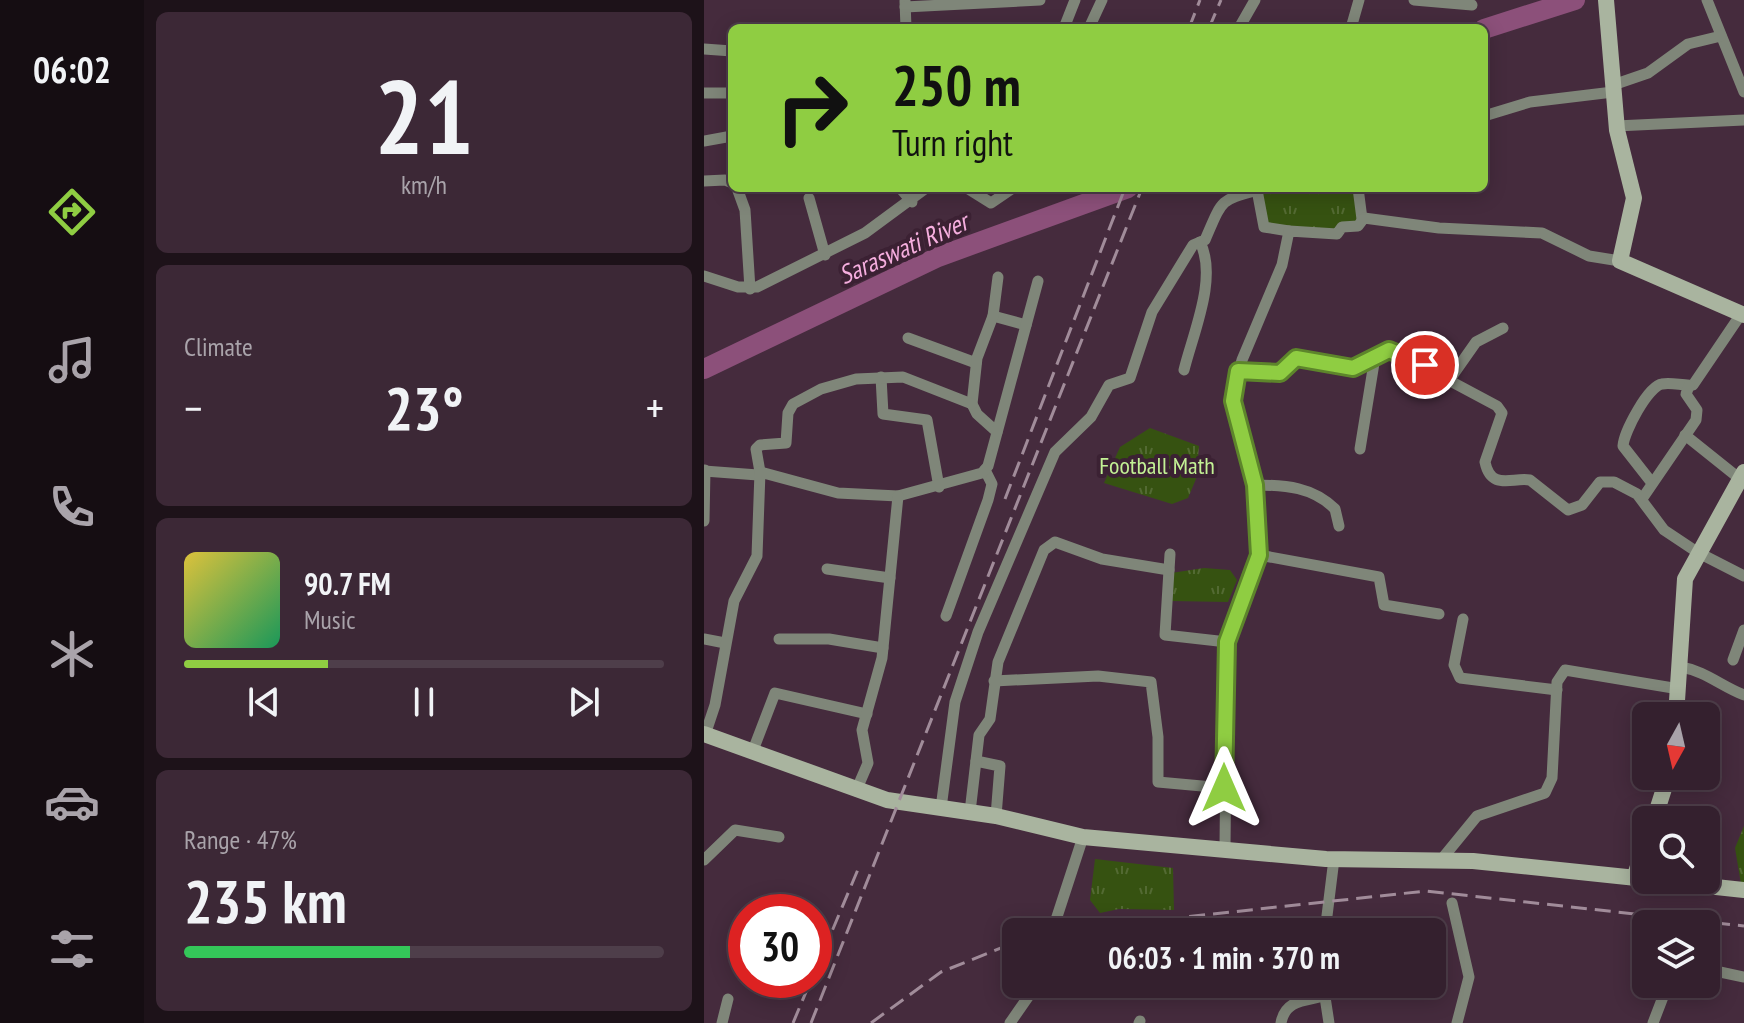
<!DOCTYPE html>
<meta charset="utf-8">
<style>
body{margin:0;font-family:"PT Sans Narrow",sans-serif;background:#3c2836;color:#f1f3f6;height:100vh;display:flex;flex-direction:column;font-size:30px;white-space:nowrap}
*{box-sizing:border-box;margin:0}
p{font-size:26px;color:#a9a3aa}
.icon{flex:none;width:44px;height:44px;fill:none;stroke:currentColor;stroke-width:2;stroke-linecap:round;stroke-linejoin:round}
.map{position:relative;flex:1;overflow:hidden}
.details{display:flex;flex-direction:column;gap:12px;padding:12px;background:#1d1219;width:560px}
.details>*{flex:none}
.hud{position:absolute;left:24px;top:24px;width:760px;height:168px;border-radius:12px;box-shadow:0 4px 20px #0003,0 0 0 2px #4e3e4a;background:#8fcd42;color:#111;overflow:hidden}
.needle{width:52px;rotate:188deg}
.fabs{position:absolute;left:928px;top:702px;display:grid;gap:16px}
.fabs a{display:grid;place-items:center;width:88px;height:88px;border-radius:12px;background:#34202e;box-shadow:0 4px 20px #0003,0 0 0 2px #4e3e4a;font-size:40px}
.speed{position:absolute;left:24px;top:894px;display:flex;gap:16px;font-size:40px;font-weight:700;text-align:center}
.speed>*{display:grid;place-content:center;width:104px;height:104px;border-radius:50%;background:#34202e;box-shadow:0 4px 20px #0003,0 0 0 2px #4e3e4a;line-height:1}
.speed .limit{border:12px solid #d22;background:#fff;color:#111}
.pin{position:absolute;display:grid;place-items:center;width:68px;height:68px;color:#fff;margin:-34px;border:4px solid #fff;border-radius:50%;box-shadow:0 2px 8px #0007}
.me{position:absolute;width:88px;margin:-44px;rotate:0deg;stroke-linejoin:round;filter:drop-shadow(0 0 6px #0008)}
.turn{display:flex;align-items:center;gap:28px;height:168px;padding:0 32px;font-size:36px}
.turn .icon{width:104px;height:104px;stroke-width:2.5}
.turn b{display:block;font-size:56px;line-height:68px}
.big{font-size:60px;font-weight:800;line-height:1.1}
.details .tile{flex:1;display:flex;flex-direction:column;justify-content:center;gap:12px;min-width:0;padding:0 28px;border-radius:12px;background:#3c2836}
.details .dial{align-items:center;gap:0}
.dial b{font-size:104px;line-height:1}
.song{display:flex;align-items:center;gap:24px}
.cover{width:96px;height:96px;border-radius:12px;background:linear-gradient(135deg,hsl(50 70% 55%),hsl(150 70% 35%))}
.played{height:8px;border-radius:4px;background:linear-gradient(90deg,#8fcd42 30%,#4e3e4a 30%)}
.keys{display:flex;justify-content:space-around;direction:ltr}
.heat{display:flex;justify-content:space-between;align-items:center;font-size:44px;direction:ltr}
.charge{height:12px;border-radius:6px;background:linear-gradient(90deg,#34c759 47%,#4e3e4a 0)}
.trip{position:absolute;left:298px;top:918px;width:444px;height:80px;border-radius:12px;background:#34202e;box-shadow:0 4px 20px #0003,0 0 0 2px #4e3e4a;font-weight:800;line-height:80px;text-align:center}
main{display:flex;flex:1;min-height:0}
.tab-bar{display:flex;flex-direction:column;width:144px;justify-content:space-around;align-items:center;background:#150d12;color:#a9a3aa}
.tab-bar .icon{width:56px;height:56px}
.tab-bar .on{color:#8fcd42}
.tab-bar b{font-size:36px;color:#f1f3f6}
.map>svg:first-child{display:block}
</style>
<main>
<nav class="tab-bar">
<b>06:02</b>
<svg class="icon on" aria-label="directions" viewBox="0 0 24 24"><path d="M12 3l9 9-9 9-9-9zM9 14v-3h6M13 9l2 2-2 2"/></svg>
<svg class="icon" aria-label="music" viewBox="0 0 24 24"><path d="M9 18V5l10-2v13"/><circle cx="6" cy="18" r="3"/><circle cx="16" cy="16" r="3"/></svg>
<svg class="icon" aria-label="phone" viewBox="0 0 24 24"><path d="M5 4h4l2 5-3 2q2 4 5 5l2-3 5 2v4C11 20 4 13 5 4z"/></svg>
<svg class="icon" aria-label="climate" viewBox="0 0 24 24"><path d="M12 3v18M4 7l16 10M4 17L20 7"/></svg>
<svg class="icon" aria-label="car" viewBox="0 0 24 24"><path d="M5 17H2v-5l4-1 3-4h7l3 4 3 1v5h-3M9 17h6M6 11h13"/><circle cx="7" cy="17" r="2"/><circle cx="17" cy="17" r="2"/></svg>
<svg class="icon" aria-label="filters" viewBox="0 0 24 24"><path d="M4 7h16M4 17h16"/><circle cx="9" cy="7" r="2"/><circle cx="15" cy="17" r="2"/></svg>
</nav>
<section class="details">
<div class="tile dial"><b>21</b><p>km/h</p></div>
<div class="tile"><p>Climate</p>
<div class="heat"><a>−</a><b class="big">23°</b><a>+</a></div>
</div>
<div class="tile">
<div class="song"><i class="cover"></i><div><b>90.7 FM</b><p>Music</p></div></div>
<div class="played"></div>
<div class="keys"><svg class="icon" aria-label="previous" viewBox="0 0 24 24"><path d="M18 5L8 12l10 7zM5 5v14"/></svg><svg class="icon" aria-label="pause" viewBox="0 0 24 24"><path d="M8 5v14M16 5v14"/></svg><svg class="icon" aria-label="next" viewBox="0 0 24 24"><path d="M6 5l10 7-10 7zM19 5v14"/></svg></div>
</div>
<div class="tile"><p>Range · 47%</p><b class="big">235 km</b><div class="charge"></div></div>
</section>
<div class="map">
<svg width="1040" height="1023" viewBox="0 0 1040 1023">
<defs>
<pattern id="park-tufts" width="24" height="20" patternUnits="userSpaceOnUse" patternTransform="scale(2)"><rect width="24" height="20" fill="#365211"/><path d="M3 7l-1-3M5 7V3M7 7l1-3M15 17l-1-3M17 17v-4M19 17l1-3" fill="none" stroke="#536a33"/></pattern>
</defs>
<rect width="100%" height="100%" fill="#452b3d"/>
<!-- park -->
<g fill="url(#park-tufts)">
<path d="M557,188H654L656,230L563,229Z"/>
<path d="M446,428L495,446L492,479L484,498L468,504L400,483L416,447Z"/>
<path d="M500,568L526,570L533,580L524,602L467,601V573Z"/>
<path d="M1040,826V889L1038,890L1031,848Z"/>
<path d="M391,859L469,868L470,910L415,909L396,913L386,900Z"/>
</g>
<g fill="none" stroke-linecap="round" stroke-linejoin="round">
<!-- river -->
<g stroke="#8c507a" stroke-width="20">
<path d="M780,29L871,0"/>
<path d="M0,369L234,257L424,188"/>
</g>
<!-- street -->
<g stroke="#7f8679" stroke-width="11">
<path d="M710,0L768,5"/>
<path d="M1003,0L1040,92"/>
<path d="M201,1L202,28"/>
<path d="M201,7L336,0"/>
<path d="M360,28L371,0"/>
<path d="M385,28L398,0"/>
<path d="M535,28L551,0"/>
<path d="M647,28L655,0"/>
<path d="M0,49L28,51"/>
<path d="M909,85L944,73L984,44L1017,36"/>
<path d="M0,93H28"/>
<path d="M780,116L826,102L909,92"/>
<path d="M912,126L1040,120"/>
<path d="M0,141L28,136"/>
<path d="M0,181L21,180L28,183"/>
<path d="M33,188L41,210L46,289"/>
<path d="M196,188L208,202"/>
<path d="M263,188L287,203L309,188"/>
<path d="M654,188L658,219"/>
<path d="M553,190L560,227L585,231"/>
<path d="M105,198L121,255"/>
<path d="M0,276L34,287H53L161,233L222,188"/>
<path d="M289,316L322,325"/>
<path d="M204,338L272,363"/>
<path d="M480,370C489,333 514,278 496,242"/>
<path d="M534,371L576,373L595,358L653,367L680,350L690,351L793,406L798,413L781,462C787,491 808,477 826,480L864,510L878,505L896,482H910L933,494L960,530L993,552L1040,576"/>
<path d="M177,377L179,414L223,420L235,487"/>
<path d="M746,379L772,342L799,328"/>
<path d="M293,432L273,414L268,404L273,358L289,316L294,277"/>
<path d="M981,435L1036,479"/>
<path d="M656,449L671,357"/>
<path d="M0,471L54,475"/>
<path d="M56,472L52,449L56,445L82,443L84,413L89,404L117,389L152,379L199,377L268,404"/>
<path d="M948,483L919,446C920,432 944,386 958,384C968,382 979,386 989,385L1037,314"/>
<path d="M551,485C582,485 609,487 631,509L635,526"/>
<path d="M938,499L992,420L993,410L982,394L985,386"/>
<path d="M0,521L1,470"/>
<path d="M466,554L461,635L523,642"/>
<path d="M555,555L675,577L680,605L735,614"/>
<path d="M123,569L186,578"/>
<path d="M242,616L284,500L288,484L281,470"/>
<path d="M759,619L750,665L756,678L853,690"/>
<path d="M0,639L21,643"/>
<path d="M75,639H125L179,648"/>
<path d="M1029,660L1040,630"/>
<path d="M977,667C1001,671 1017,686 1040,695"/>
<path d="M290,681L394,676L447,682L454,737V782L520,788"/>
<path d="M1,735L11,705L30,601L53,556L56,472L134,493L194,496L278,473L284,466L334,281"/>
<path d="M48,753L71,693L163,714"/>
<path d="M272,761L296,766L292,816"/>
<path d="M152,791L164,763L158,730L178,658L194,496"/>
<path d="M237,808L251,702L274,632L351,452L387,417L405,385L426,378L448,312L489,245L501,240C520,196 515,201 561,188"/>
<path d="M266,812L275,735L286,719L294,662L340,550L351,542L398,559L465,570"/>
<path d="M521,848L523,642L555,555L551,485L530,409L529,392L538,360L578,265L585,231L633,234L638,227L654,226L660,218L735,228L838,233L885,256L916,261"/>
<path d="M0,860L31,830L75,837"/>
<path d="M737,860L773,816L841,793L848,778L853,682L861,670L975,689"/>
<path d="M748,903L765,977L753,1023"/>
<path d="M348,932L379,837"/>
<path d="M621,932L630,859"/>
<path d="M1002,969L1040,977"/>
<path d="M619,984L625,1023"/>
<path d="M18,1023L24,999"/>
<path d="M306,1023L333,984"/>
<path d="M435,1023L436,1021"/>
<path d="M577,1023C581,1000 600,1001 620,996"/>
<path d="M949,1023L964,984"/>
</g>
<!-- secondary -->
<g stroke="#a9b49f" stroke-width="16">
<path d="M902,0L913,130L930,198L916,261L1040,315"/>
<path d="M972,716L981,579L1040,472"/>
<path d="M0,734L183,800L292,816L379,837L622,859L769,861L942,879"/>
<path d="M950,820L964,776"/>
<path d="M930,878L942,843"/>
<path d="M947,880L1040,890"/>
</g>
<!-- rail -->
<g stroke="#a18c9a" stroke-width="3" stroke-dasharray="16 8" stroke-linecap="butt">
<path d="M485,28L496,0"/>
<path d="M505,28L517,0"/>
<path d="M301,499L421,188"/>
<path d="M342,932L722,891L1040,926"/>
<path d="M110,974L155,867"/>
<path d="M89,1023L107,980"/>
<path d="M107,1023L438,188"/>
<path d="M167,1023L237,972L312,942"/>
</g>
</g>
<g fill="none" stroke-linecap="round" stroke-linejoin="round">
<!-- route casing -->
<g stroke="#5d852b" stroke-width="20">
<path id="route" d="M520,788L523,642L555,555L551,485L529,401L534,371L576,373L592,358L649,368L685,350L721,365"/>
</g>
<!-- route -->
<use href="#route" stroke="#8fcd42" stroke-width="14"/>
</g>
<g text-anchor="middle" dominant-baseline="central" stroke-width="8" stroke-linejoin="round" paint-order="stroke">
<!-- park labels -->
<g font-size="24" fill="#c3f195" stroke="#3b2133">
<text x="453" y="465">Football Math</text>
</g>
<!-- water labels -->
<g font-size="26" font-style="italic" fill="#f5aede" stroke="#3b2133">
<text transform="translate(199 248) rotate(-24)">Saraswati River</text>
</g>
</g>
</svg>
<div class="fabs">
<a><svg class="needle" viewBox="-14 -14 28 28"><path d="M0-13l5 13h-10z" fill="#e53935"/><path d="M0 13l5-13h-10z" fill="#a9a3aa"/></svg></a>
<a><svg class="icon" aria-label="search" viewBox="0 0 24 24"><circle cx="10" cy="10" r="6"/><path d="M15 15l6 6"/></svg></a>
<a><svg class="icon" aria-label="layers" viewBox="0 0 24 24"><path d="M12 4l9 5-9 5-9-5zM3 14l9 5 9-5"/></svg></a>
</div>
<div class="speed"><div class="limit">30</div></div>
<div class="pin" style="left:721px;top:365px;background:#d93025"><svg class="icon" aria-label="arrive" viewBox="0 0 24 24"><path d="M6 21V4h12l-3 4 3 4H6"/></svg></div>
<svg class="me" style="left:520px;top:788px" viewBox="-20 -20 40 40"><path d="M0-17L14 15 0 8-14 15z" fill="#8fcd42" stroke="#fff" stroke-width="4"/></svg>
<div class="trip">06:03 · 1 min · 370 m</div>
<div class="hud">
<div class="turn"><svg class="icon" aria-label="right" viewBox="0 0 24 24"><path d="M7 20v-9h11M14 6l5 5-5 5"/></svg><div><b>250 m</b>Turn right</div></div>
</div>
</div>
</main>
